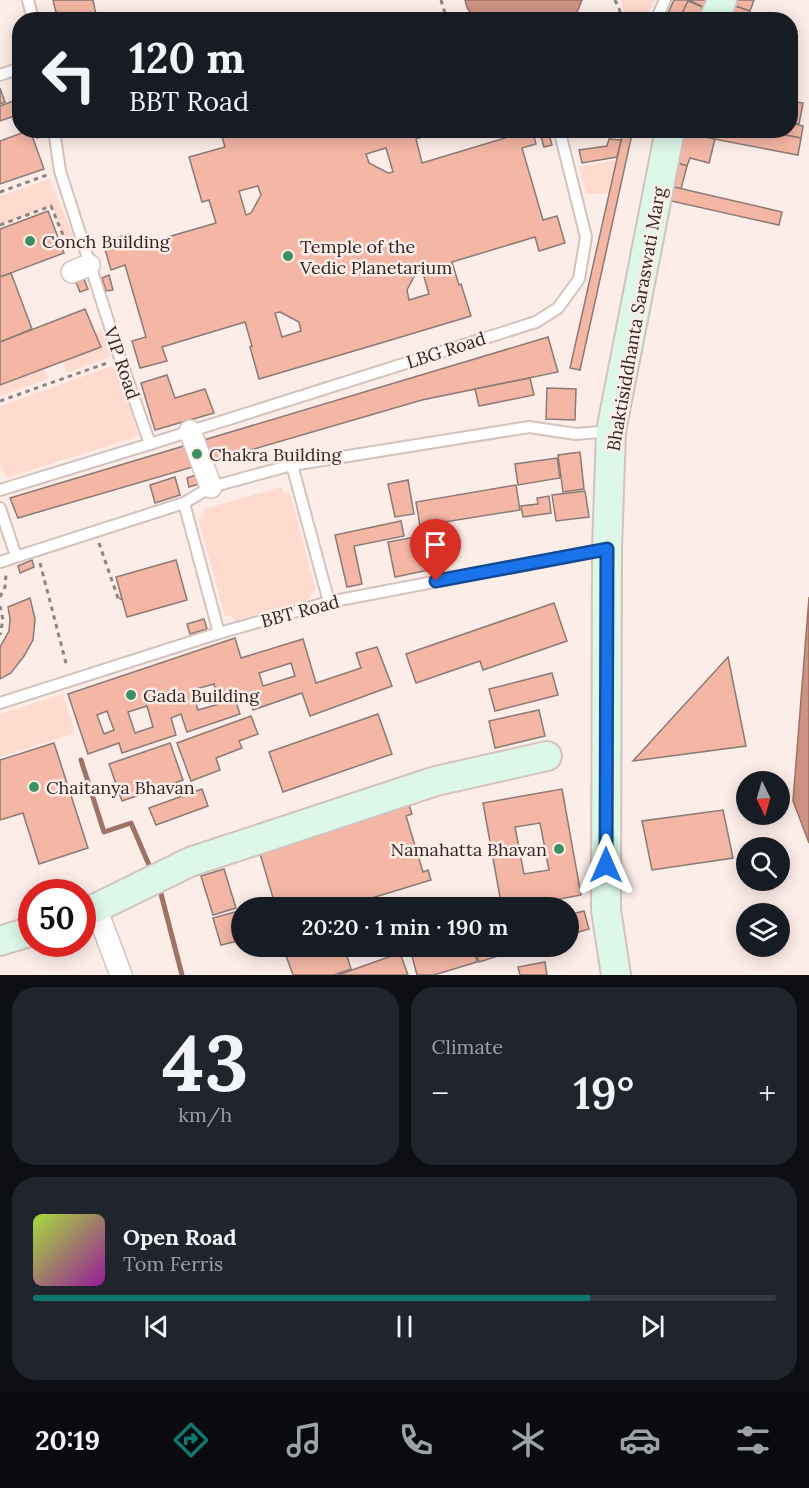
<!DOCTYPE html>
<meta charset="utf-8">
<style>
body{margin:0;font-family:Lora,serif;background:#20242c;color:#f1f3f6;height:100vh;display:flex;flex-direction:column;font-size:22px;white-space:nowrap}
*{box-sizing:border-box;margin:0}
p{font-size:20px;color:#9ea1a6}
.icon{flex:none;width:33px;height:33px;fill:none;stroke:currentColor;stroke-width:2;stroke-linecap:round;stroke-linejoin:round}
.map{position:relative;height:975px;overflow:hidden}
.panel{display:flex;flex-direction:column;gap:12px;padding:12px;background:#0d0f14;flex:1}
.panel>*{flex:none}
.banner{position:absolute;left:12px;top:12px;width:786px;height:126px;border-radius:24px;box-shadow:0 3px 15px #0003;background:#171b24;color:#f1f3f6;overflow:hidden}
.needle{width:39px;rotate:175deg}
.tools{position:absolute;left:736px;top:771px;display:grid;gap:12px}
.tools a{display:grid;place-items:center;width:54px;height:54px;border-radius:50%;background:#171b24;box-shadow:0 3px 15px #0003;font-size:30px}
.speed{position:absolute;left:18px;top:879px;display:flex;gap:12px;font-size:30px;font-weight:700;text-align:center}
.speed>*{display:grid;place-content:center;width:78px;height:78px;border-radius:50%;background:#171b24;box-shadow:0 3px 15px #0003;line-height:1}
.speed .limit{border:9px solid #d22;background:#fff;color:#111}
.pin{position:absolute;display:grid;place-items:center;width:51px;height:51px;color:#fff;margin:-62px -26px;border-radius:50% 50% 50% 0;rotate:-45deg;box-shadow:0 0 6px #0007}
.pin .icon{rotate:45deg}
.me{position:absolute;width:66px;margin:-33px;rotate:0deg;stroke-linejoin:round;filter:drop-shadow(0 0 4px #0008)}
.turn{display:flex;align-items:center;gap:21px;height:126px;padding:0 18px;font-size:27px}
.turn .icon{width:78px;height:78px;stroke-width:2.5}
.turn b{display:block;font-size:42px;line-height:51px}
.big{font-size:45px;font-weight:600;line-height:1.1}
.panel .card{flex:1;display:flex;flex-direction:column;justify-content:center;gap:9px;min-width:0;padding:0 21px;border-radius:24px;background:#20242c}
.panel .dial{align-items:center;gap:0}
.dial b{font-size:78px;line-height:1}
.song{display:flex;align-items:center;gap:18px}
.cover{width:72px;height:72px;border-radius:9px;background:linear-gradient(135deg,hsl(80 70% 55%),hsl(300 70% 35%))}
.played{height:6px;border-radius:3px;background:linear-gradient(90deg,#0f766e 75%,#363941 75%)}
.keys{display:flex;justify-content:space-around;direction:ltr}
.heat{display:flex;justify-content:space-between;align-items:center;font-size:33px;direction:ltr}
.panel .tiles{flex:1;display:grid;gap:12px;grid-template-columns:1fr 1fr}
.card:last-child{grid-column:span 2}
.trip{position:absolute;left:231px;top:897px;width:348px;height:60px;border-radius:30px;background:#171b24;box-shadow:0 3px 15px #0003;font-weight:600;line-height:60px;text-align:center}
.tabs{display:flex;height:96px;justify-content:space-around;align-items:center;background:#090b0e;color:#9ea1a6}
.tabs .icon{width:42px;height:42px}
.tabs .current{color:#0f766e}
.tabs b{font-size:27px;color:#f1f3f6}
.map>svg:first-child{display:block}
</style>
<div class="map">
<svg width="809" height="975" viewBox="0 0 809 975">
<rect width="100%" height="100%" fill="#fdede9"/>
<!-- green -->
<g fill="#ffdacf">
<path d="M621,0H655L645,19L626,20Z"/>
<path d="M616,160L608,193L586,194L579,167Z"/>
<path d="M50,179L74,238L65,240L51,206L0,225V196Z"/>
<path d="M102,330L112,356L67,373L63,361L100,347L95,333Z"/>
<path d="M115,365L139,436L6,478L0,463V406Z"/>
<path d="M44,369L48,379L0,396V385Z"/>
<path d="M281,487L284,492L290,493L316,590L311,594L309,599L235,621L231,616H225L198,518L204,516V509Z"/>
<path d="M63,694L75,733L0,757V714Z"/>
</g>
<!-- water -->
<g fill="#ce9383" stroke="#9e7266" stroke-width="1.5">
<path d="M465,0H582L578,10L572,20L475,19L467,8Z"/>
<path d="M809,597V843L793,801Z"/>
</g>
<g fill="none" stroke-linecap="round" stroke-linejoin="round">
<!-- stream -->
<g stroke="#9e7266" stroke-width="5">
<path d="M81,760L104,832L131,823L152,872"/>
<path d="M160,890L182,975"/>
</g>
</g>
<!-- building -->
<g fill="#f4b7a5" stroke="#8b7a75" stroke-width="1.5" fill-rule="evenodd">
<path d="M53,0H93L97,20H58Z"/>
<path d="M674,0H689L679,20H665Z"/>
<path d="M689,0H710L707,9Z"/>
<path d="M734,0H754L750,11L732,5Z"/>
<path d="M688,1L707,9L703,20H679Z"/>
<path d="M732,5L750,11L746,20H727Z"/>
<path d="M0,88L5,102L0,104Z"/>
<path d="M16,100L20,114L0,121V106Z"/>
<path d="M790,101L803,103L799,124L790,123Z"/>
<path d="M790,123L803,126L801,138L760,130H790Z"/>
<path d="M30,130L44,169L0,184V141Z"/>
<path d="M35,130H45L46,135L37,138Z"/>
<path d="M220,130H420L422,137L416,139L422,163L505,138L503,130H532L536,144L522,148L543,220L557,216L565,243L539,251L535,237L452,262L459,285L461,284L471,316L391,340L259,379L250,347L252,346L245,322L162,347L167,361L140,368L132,341L146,337L125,265L111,270L103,242L129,234L133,247L216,223L209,200L202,202L189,157L225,147ZM386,148L393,172L388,173L369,163L366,154ZM258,186L261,195L251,213L246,215L239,191ZM422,270L429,294L409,300L407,290L417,271ZM280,312L299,322L301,331L282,337L275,313Z"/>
<path d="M539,130H548L552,145L544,147Z"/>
<path d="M683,130H760L801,138L798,155L682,133Z"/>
<path d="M623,132L632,134L580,370L570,368Z"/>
<path d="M682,133L715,139L709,163L690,158L687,166L675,162Z"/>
<path d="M609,139L621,140L617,157L582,163L579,150L607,146Z"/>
<path d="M675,162L687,166L681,189L668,186Z"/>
<path d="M661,184L782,212L779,225L658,198Z"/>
<path d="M48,211L64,253L0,277V229Z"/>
<path d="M11,273L32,329L0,342V277Z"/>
<path d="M109,275L113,290L106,291L102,278Z"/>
<path d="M83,277L88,289L80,292L75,280Z"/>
<path d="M85,309L101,347L0,385V342Z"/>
<path d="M548,337L558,372L422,400L18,518L10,498Z"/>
<path d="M167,375L175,398L205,389L214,413L155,430L141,383Z"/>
<path d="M530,378L534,395L479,406L475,389Z"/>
<path d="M547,388L576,389L575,420L546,419Z"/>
<path d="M580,452L584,489L563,492L558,455Z"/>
<path d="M557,458L560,478L518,485L515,464Z"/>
<path d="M196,475L199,484L189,487L187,478Z"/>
<path d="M175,477L180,495L155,503L150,485Z"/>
<path d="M408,480L414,514L395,517L388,484Z"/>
<path d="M516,485L520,510L420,526L416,502Z"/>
<path d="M585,491L589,517L556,521L552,495Z"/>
<path d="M549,496L551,513L523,517L521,506L538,504L537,498Z"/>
<path d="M401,521L404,536L354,546L362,584L347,587L335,535Z"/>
<path d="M436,533L443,567L395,577L388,542Z"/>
<path d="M32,560L34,567L20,573L18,566Z"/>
<path d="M176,560L187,600L127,617L116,577Z"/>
<path d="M30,598L35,619L33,640L24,656L11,673L0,679V647L9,631L10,619L8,607Z"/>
<path d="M554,603L567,641L483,670L480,661L416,683L406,654Z"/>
<path d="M204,619L207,629L190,634L187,624Z"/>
<path d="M235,638L241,658L303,639L316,683L361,668L356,653L377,647L392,686L310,716L302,693L253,710L247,692L234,696L240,714L187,732L181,714L171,718L176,735L122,753L119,743L88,754L68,694ZM291,663L295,676L263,686L259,673ZM214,684L219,704L198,710L192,690ZM147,706L153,727L135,733L128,712ZM107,711L114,730L104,734L97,715Z"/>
<path d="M728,657L746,746L633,761Z"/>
<path d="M552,673L558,695L495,711L489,689Z"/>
<path d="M539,710L545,736L495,748L489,721Z"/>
<path d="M378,714L392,754L283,792L269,752Z"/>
<path d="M251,716L258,734L239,741L242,748L216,758L220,770L191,781L177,743Z"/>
<path d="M54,743L88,848L39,864L23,813L0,820V760Z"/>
<path d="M170,743L183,780L122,801L109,764Z"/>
<path d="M202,789L208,806L156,825L149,808Z"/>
<path d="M562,789L581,895L513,908H502L483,803ZM540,823L549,870L524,874L515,827Z"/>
<path d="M409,805L412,814L406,816L423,872L428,870L431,880L339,908H276L259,850Z"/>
<path d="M723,810L733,858L652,870L642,821Z"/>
<path d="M224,869L236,908L213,915L201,876Z"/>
<path d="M242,910V940L221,945L213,918Z"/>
<path d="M584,911L589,929L568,935V915Z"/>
<path d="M304,946H344L351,969L334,975H293L285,953Z"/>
<path d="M441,946H473L477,962L434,975H417L412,956Z"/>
<path d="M474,946H530L479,962Z"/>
<path d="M400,953L408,975H338Z"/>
<path d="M545,962L547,975H520L518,967Z"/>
</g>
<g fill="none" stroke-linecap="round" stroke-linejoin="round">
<!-- lane casing -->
<g stroke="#d4c2bd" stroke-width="14">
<g id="lane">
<path d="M28,0L33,20"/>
<path d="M656,20L665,0"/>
<path d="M0,75L20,68"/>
<path d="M150,444L536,322L558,308L579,279L586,237L560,133L562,130"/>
<path d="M292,465L329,602"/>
<path d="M0,490L150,444L120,358L60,171L54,130"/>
<path d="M184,503L219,633"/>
<path d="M0,508L16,556"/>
<path d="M0,562L184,503L211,487L292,465L529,427L576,434L610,431"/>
<path d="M0,703L219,633L329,602L606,549"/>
</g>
</g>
<!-- street casing -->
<g stroke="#d4c2bd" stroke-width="24">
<g id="street">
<path d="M72,272L89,265"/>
<path d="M190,431L211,487"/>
<path d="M96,908L121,975"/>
</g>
</g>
<!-- secondary casing -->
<g stroke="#d4c2bd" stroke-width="32">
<g id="secondary">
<path d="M714,20L722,0"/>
<path d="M82,913L96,908L190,862L436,781L547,756"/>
<path d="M0,941L32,931"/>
<path d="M616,975L606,910L607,549L611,431L670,130"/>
</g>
</g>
<!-- path -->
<g stroke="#8f8481" stroke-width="3" stroke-dasharray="4.5 4.5" stroke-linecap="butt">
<path d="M441,0L447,20"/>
<path d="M615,0L620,11L619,20"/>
<path d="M0,192L47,175"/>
<path d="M0,225L51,206L65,240L69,239"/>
<path d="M0,401L107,363"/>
<path d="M99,543L119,601L121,598"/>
<path d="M40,563L67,667"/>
<path d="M0,597L5,587L6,574"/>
<path d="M0,606L3,620L0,635"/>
</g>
<!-- lane -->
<use href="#lane" stroke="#fff" stroke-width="10"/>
<!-- street -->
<use href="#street" stroke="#fff" stroke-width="21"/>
<!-- secondary -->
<use href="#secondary" stroke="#ddf7e8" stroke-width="28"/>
</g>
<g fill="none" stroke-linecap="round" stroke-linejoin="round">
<!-- route casing -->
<g stroke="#114b97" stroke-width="15">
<path id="route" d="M436,581L607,549L606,865"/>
</g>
<!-- route -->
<use href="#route" stroke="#1a73e8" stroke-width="10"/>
</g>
<!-- markers -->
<g fill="#3c9164" stroke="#fdede9" stroke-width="2">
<circle cx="30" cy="241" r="6"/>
<circle cx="288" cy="256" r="6"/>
<circle cx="197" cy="454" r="6"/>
<circle cx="131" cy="695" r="6"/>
<circle cx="34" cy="787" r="6"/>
<circle cx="559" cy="849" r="6"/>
</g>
<g text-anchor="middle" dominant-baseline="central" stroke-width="5" stroke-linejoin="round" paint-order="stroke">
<!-- poi labels -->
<g font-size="18" fill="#2d2624" stroke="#fdede9" text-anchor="start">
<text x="42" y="241">Conch Building</text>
<text x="300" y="246">Temple of the<tspan x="300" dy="21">Vedic Planetarium</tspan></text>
<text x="209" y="454">Chakra Building</text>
<text x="143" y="695">Gada Building</text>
<text x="46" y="787">Chaitanya Bhavan</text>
<text x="547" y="849" text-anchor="end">Namahatta Bhavan</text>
</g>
<!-- street labels -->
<g font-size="18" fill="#2d2624" stroke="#fdede9">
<text transform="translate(636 319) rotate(-80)">Bhaktisiddhanta Saraswati Marg</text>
<text transform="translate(446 350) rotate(-18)">LBG Road</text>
<text transform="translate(122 363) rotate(71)">VIP Road</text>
<text transform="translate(300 611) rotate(-15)">BBT Road</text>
</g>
</g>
</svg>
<div class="tools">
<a><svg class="needle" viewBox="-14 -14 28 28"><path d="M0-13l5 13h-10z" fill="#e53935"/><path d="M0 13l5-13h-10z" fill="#9ea1a6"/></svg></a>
<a><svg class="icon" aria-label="search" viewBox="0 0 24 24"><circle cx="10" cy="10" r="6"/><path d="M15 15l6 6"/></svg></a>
<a><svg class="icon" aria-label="layers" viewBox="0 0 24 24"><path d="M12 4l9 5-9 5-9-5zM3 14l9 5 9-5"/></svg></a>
</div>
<div class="speed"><div class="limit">50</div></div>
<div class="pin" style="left:436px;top:581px;background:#d93025"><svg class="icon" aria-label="arrive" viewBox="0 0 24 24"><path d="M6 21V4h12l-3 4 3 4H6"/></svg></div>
<svg class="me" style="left:606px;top:865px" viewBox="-20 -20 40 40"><path d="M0-17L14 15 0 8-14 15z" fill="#1a73e8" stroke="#fff" stroke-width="4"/></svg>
<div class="trip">20:20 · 1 min · 190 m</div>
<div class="banner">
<div class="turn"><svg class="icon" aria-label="left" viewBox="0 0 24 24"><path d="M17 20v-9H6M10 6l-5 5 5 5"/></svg><div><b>120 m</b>BBT Road</div></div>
</div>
</div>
<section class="panel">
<div class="tiles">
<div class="card dial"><b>43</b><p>km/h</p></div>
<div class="card"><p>Climate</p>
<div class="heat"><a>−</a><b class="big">19°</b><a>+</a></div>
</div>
<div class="card">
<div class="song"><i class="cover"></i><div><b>Open Road</b><p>Tom Ferris</p></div></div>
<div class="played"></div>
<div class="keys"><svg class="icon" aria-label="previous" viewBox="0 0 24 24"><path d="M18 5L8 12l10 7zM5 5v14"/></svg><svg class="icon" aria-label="pause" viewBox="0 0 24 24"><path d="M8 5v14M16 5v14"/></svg><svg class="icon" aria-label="next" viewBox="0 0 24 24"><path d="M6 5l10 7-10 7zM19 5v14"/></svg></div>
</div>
</div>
</section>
<nav class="tabs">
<b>20:19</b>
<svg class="icon current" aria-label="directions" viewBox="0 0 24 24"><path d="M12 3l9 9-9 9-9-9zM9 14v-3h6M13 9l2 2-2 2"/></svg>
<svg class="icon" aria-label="music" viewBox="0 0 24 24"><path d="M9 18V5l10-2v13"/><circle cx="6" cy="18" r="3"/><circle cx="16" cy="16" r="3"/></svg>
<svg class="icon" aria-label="phone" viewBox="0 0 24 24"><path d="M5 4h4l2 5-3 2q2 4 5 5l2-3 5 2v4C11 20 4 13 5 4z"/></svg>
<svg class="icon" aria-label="climate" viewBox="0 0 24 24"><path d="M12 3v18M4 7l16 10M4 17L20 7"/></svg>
<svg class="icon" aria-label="car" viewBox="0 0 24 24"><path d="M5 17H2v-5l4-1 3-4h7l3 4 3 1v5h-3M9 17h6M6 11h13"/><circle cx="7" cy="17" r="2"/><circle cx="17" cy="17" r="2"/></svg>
<svg class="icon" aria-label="filters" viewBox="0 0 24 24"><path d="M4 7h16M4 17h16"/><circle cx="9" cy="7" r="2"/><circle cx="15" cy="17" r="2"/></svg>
</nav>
